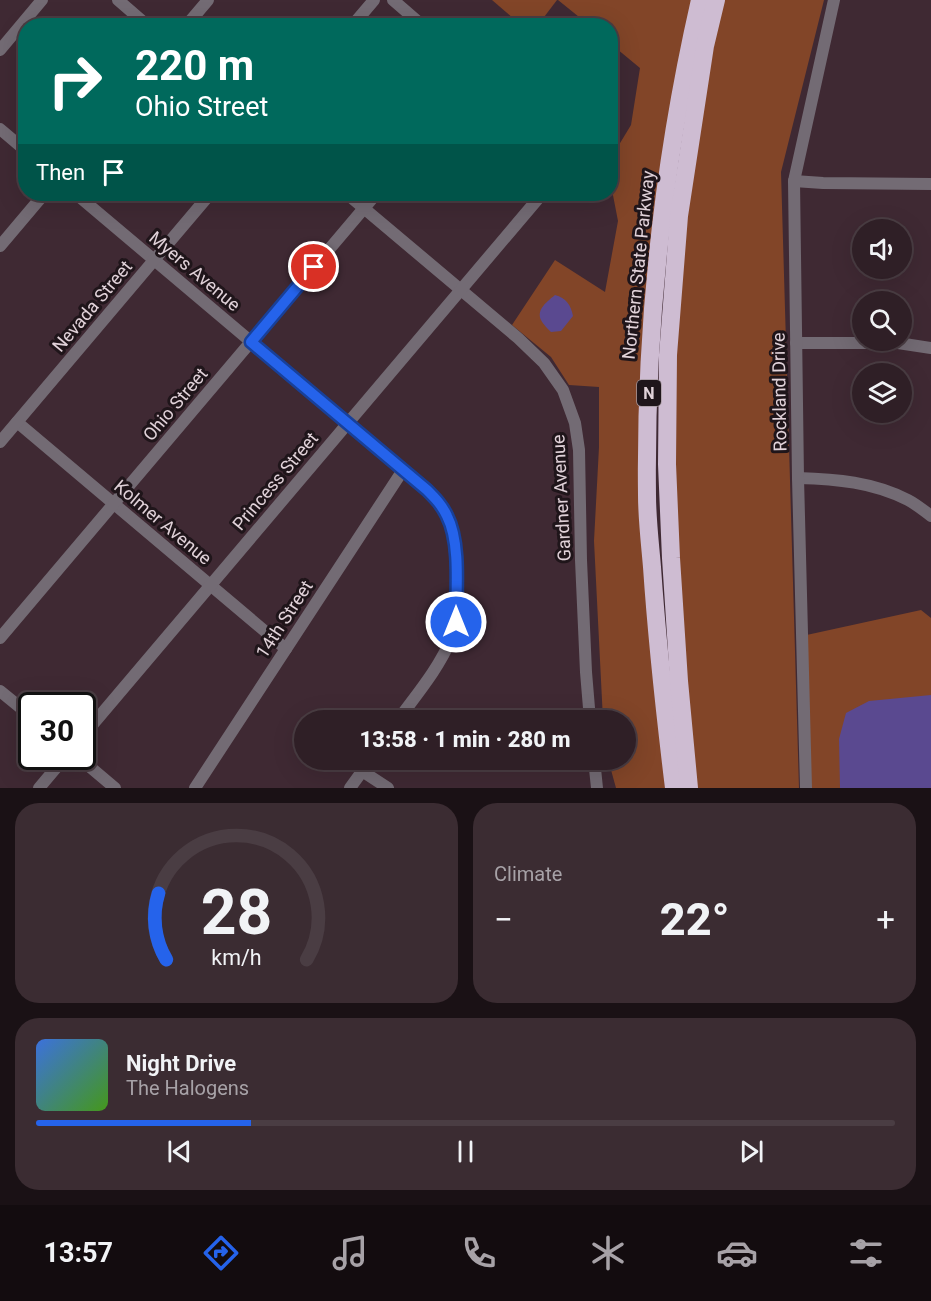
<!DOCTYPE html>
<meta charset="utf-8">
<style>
body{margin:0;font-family:Roboto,sans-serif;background:#3b2c32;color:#f1f3f6;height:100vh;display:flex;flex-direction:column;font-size:22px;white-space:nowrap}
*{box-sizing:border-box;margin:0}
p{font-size:20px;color:#a7a2a7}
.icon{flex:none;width:33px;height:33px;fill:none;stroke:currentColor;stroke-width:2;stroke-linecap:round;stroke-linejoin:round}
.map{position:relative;height:788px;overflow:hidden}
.drawer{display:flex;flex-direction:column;gap:15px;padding:15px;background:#1a1115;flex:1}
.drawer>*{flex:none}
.hud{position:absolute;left:18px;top:18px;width:600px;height:183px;border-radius:24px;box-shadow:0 6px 24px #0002,0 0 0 2px #4a3d43;background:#00695c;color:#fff;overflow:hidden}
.controls{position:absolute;left:852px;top:219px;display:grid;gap:12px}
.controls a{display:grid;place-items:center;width:60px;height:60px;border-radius:50%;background:#2f1f26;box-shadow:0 6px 24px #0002,0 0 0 2px #4a3d43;font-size:30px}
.speed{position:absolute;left:18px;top:692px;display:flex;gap:12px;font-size:30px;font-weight:700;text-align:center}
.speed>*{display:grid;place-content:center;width:78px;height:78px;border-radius:50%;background:#2f1f26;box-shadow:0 6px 24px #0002,0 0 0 2px #4a3d43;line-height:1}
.speed .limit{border:3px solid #111;border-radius:9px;background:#fff;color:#111}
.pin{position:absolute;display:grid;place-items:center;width:51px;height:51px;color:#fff;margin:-26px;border:3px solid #fff;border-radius:50%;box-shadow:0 2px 6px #0007}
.me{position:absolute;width:66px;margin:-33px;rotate:0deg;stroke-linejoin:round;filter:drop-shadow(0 0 4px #0008)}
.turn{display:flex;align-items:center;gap:21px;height:126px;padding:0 18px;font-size:27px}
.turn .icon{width:78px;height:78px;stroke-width:2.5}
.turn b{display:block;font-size:42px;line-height:51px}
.then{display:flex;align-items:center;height:57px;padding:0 18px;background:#0003;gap:12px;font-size:22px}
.big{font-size:45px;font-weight:800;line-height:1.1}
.drawer .card{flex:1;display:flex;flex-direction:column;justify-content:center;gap:9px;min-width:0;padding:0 21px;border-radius:24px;background:#3b2c32}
.drawer .dial{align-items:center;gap:0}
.dial svg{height:156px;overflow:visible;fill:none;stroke:#4a3d43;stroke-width:7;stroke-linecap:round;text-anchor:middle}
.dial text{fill:#f1f3f6;stroke:none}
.song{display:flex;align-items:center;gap:18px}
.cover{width:72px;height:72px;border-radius:9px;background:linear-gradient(135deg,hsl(220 70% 55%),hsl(100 70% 35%))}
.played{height:6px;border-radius:3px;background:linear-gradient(90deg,#2563eb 25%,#4a3d43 25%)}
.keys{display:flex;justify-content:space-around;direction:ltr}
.heat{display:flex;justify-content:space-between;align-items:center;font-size:33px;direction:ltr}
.drawer .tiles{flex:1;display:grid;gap:15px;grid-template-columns:1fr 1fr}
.card:last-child{grid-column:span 2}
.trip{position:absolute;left:294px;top:710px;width:342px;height:60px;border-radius:30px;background:#2f1f26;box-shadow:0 6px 24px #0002,0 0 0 2px #4a3d43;font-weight:800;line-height:60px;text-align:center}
.menu{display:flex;height:96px;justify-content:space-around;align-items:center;background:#130c0f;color:#a7a2a7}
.menu .icon{width:42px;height:42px}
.menu .active{color:#2563eb}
.menu b{font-size:27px;color:#f1f3f6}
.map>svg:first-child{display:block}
</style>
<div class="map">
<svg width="931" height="788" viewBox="0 0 931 788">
<rect width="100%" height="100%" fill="#3f2933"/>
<!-- green -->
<g fill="#824528">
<path d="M492,0H557L538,25L522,26Z"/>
<path d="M558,0H694L645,329L665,788H616L608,759H626V720H603L594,541L599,447V387L569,385L551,357L512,325L555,260L605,292L618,221L611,185V158L631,125L640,68L611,44L610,26L589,25Z"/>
<path d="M724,0H824L781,172L799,788H697L686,701L672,429L683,254L697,139L717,27Z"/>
<path d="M921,610L931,618V788H806L802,636Z"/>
</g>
<!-- water -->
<g fill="#5a4990">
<path d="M555,295C566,298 571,305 573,316L561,331L551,332C548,329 543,324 541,320C536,309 548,301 555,295Z"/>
<path d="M931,695V788H840L839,739L846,713L869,701Z"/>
</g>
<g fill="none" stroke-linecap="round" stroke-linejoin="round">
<!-- minor -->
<g stroke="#736b74" stroke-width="12">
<path d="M118,0L148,26"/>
<path d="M393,0L423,26"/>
<path d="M186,26L208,0"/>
<path d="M352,26L374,0"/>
<path d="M0,50L42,0"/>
<path d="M0,129L26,151"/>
<path d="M794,181L823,183L931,184"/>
<path d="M76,194L427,490C436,499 444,508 449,520C457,541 460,618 451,639C439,668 417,694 398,720"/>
<path d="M347,194L518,338L544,363L563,390L575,423L579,450L581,560L586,672L590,720"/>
<path d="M0,246L44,194"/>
<path d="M796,343H898L931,348"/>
<path d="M17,422L286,649"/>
<path d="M0,442L210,194"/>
<path d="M798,478C836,479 873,482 908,500C916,504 923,510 931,516"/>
<path d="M0,638L376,194"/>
<path d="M0,691L32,717"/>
<path d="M82,737L542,194"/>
<path d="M77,756L115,788"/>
<path d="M594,759L597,788"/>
<path d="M362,771L388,788"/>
<path d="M39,788L66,756"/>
<path d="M195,788L403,470"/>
<path d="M350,788L371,759"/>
<path d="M806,788L798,478L794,181L834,0"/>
</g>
<!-- motorway -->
<g stroke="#cebcd2" stroke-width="18">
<path d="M674,788C665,714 657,641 652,567C650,543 647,519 647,495C645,328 663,162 700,0"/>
<path d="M689,788L679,681L671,558L667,464L668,355L679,216L705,46L716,0"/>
</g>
</g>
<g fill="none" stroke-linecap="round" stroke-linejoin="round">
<!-- route casing -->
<g stroke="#184099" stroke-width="15">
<path id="route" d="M314,267L251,342L427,490C435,498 442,505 447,516C461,543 456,592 456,622"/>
</g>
<!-- route -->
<use href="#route" stroke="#2563eb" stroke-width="10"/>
</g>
<g text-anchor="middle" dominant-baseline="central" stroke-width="6" stroke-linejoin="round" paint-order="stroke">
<!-- shield labels -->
<rect fill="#1f151a" stroke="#a799a0" stroke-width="1.5" x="637" y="380" width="24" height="26" rx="4.5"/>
<g font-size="16" font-weight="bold" fill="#e1d2d9">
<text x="649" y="393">N</text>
</g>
<!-- street labels -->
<g font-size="18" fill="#e1d2d9" stroke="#1f151a">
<text transform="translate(638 265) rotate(-84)">Northern State Parkway</text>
<text transform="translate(195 271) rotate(40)">Myers Avenue</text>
<text transform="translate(92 306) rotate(-50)">Nevada Street</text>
<text transform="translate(779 392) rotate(-91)">Rockland Drive</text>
<text transform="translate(175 404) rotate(-50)">Ohio Street</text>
<text transform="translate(275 481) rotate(-50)">Princess Street</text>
<text transform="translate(561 498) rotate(-93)">Gardner Avenue</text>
<text transform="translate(163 522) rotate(40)">Kolmer Avenue</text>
<text transform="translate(284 619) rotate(-57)">14th Street</text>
</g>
</g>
</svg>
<div class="controls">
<a><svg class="icon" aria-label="sound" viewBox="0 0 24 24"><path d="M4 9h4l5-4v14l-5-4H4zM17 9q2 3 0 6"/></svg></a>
<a><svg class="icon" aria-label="search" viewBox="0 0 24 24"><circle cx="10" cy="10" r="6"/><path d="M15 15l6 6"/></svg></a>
<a><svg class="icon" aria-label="layers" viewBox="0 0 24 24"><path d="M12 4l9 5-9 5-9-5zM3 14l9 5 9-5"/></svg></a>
</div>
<div class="speed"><div class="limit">30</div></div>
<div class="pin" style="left:314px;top:267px;background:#d93025"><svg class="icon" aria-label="arrive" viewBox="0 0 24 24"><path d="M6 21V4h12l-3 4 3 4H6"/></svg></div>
<svg class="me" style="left:456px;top:622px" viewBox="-20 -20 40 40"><circle r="17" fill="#2563eb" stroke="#fff" stroke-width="3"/><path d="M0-11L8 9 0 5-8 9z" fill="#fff"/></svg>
<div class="trip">13:58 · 1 min · 280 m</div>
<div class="hud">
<div class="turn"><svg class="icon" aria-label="right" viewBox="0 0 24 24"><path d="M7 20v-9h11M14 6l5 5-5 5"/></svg><div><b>220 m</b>Ohio Street</div></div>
<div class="then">Then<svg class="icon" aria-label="arrive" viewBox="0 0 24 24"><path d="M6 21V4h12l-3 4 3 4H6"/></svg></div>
</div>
</div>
<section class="drawer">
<div class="tiles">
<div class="card dial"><svg viewBox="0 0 100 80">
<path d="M14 69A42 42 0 1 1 86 69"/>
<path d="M14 69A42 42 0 0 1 10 35" stroke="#2563eb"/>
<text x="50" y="56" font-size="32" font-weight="700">28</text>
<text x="50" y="72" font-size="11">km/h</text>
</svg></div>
<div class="card"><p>Climate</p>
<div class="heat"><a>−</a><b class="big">22°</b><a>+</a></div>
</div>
<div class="card">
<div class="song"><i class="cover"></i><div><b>Night Drive</b><p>The Halogens</p></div></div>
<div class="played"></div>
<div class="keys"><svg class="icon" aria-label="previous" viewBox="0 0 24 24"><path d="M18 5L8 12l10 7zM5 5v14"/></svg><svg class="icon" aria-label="pause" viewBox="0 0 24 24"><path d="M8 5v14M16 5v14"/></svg><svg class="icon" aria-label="next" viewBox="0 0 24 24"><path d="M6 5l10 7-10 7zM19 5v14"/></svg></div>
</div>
</div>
</section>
<nav class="menu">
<b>13:57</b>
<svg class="icon active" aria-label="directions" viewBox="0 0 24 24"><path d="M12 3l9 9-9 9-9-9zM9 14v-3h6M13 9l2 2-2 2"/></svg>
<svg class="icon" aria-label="music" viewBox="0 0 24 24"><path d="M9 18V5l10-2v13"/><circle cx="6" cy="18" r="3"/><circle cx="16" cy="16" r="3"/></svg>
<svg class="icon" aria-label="phone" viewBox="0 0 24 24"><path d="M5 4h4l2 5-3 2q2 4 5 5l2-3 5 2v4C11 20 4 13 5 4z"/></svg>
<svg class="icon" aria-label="climate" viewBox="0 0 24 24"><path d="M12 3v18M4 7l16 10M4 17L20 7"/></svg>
<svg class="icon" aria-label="car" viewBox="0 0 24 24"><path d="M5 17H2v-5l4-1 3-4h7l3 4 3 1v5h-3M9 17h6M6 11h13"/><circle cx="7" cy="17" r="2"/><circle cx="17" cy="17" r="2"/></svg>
<svg class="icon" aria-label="filters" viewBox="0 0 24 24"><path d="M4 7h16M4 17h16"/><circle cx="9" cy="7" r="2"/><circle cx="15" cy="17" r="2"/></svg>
</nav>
